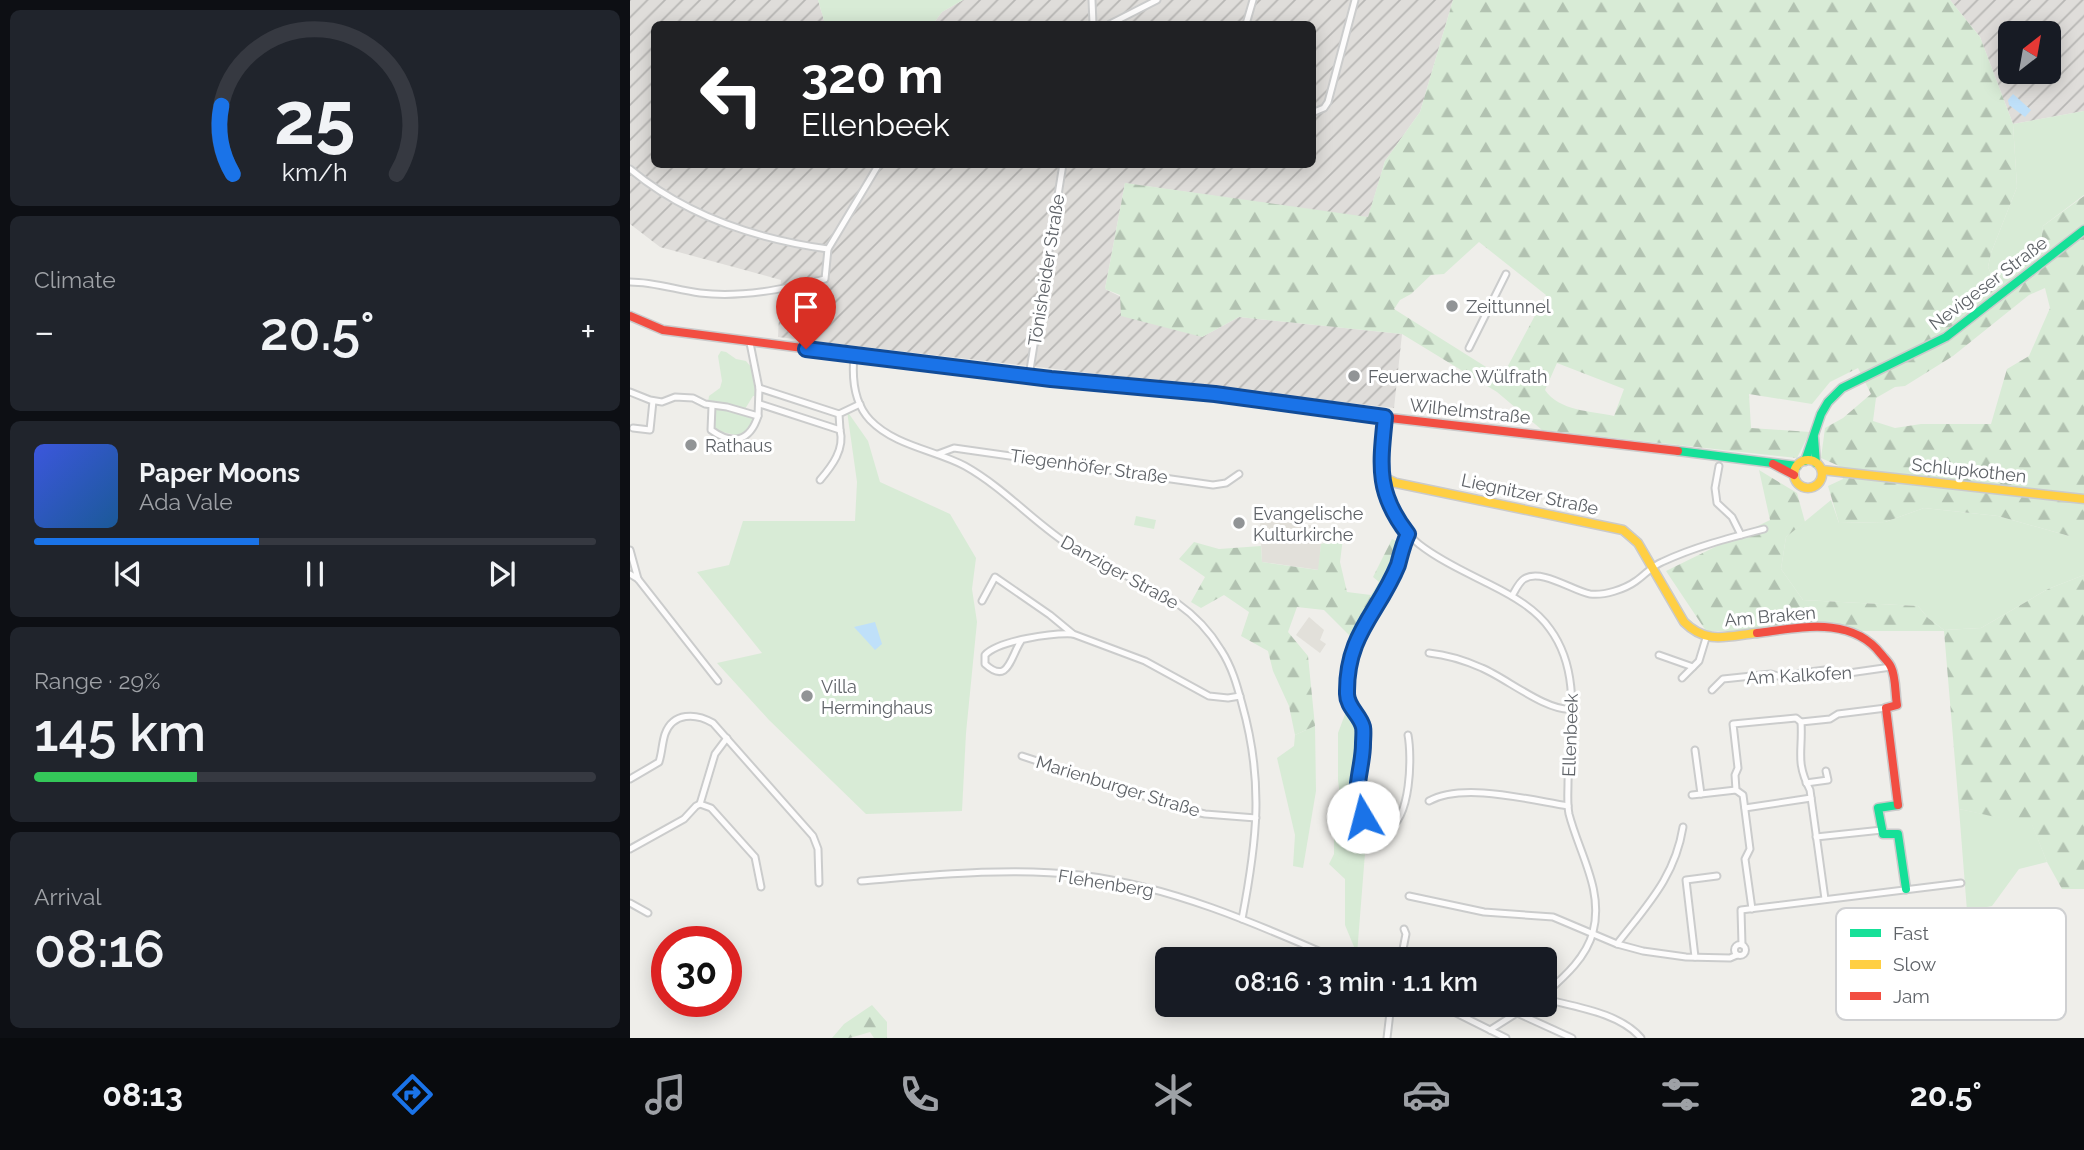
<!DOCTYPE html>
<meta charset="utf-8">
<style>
body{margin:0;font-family:Raleway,sans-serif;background:#20242c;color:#f1f3f6;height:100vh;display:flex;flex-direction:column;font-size:26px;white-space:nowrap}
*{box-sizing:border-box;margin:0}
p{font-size:23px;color:#9ea1a6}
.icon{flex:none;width:38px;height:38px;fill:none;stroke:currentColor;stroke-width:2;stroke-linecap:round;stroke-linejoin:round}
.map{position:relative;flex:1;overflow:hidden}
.panel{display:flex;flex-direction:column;gap:10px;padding:10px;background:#0d0f14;width:630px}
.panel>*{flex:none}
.top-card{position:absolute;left:21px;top:21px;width:665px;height:147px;border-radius:10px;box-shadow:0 4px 18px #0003;background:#202124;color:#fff;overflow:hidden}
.needle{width:46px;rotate:31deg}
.controls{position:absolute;left:1368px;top:21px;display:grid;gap:14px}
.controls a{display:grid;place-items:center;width:63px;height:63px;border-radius:10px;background:#171b24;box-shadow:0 4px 18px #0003;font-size:35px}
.speed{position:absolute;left:21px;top:926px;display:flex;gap:14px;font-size:35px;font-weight:700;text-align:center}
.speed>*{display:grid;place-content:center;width:91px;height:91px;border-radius:50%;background:#171b24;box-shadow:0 4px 18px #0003;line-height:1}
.speed .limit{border:10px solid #d22;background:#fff;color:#111}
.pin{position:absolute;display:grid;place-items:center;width:60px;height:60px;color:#fff;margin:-72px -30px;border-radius:50% 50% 50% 0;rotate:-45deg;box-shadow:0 0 7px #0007}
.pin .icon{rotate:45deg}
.me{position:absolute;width:77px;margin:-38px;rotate:352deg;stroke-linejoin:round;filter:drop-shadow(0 0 5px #0008)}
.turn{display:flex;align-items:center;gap:24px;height:147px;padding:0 35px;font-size:32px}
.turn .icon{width:91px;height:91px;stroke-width:2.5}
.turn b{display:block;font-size:49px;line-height:60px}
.big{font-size:52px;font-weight:600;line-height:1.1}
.panel .card{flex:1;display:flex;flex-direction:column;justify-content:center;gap:10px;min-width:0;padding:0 24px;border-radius:10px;background:#20242c}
.panel .dial{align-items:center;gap:0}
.dial svg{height:182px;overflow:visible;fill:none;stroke:#363941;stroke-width:7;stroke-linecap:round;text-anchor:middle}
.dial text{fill:#f1f3f6;stroke:none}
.song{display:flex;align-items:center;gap:21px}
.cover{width:84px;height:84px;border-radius:10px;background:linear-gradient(135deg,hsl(230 70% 55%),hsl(210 70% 35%))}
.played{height:7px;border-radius:4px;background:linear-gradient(90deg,#1a73e8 40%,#363941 40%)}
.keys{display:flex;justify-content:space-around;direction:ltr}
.heat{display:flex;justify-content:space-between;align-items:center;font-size:38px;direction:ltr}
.charge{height:10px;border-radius:5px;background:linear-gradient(90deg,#34c759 29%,#363941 0)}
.trip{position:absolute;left:525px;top:947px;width:402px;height:70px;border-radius:10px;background:#171b24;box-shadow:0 4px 18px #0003;font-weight:600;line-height:70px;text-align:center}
.tab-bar{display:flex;height:112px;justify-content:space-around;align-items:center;background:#090b0e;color:#9ea1a6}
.tab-bar .icon{width:49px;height:49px}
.tab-bar .current{color:#1a73e8}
.tab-bar b{font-size:32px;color:#f1f3f6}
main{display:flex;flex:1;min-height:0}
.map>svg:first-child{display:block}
</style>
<main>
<section class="panel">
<div class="card dial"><svg viewBox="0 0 100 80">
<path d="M14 69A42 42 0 1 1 86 69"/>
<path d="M14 69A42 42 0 0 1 9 39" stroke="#1a73e8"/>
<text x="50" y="56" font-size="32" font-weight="700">25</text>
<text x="50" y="72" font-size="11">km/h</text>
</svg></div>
<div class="card"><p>Climate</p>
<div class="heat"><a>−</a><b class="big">20.5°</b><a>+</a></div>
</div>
<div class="card">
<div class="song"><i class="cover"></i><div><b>Paper Moons</b><p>Ada Vale</p></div></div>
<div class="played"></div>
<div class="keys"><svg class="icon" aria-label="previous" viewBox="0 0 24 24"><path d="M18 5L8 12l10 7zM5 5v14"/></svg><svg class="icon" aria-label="pause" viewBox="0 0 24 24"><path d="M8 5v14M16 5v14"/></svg><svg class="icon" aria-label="next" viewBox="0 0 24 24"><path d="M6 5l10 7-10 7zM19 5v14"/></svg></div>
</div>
<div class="card"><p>Range · 29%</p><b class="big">145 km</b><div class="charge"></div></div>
<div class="card"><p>Arrival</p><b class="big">08:16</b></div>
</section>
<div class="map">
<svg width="1454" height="1038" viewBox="0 0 1454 1038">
<defs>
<pattern id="industrial-furrows" width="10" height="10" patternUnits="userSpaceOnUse" patternTransform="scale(1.75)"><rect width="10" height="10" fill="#dfddda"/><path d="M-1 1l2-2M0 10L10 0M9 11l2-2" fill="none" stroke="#b8b7b5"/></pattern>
<pattern id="forest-firs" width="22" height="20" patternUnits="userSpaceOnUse" patternTransform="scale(1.75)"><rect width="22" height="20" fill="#d8ebd6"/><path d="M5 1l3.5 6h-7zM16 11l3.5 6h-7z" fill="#b2c2b1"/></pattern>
</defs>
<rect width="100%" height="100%" fill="#efeeea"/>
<!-- industrial -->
<g fill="url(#industrial-furrows)" fill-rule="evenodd">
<path d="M0,0H188L195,24H24V164H682V24H303L312,12L333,0H823L790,112L755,161L738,218L495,183L475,289L572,337L609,317L772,334L764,408L148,337L151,280L30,247L0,224Z"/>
<path d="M1320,0H1454V111L1383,124L1350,37ZM1381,33H1419V72H1381Z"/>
</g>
<!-- education -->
<g fill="#e2e0da">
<path d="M637,511L657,514L656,522L686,526L691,544L689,570L632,562L630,524Z"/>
<path d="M679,617L694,630L690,640L696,644L690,653L666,635Z"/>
</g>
<!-- green -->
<g fill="#d8ebd6">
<path d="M188,0H333L312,12L303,24H195Z"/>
<path d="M1454,111V195L1413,226L1411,244L1387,259L1378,271L1364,281L1358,267L1361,253L1387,187L1383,124Z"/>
<path d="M91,351L96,352L106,359L116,361L121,367L126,396H123L115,409L95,403L78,402L79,396L90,388L92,381L88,356Z"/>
<path d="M89,408L125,419L120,431L111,436L87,431L83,427L85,411Z"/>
<path d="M217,411L238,441L250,482L320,514L346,558L342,589L347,622L336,733L332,811L236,814L139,720L87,663L132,653L67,572L99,565L113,521H225L227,482Z"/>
<path d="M1201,500L1209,523L1255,522L1294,508L1368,516L1439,536H1454V575L1418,589L1351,628L1314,630L1298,618L1288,606L1173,600L1151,569L1156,537Z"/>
<path d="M506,516L526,520L524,529L504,525Z"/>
<path d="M717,709L731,735L723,805L737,828L727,954L715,925V879L699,864L704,854V839L711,827L712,812L708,780V733Z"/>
<path d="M685,726L686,791L673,868L663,866L665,835L647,758L664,746L665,735Z"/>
<path d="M1329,809L1402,824L1417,862L1389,869L1362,906L1337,911Z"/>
</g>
<!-- forest -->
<g fill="url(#forest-firs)" fill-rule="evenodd">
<path d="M823,0H1320L1350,37L1383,124L1387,187L1361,253L1358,267L1364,281L1378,271L1387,259L1411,244L1413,226L1454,196V536H1439L1368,516L1294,508L1255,522L1209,523L1198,486L1213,479L1209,466L1191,458L1195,428L1213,418L1241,394L1228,368L1200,382L1182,404L1119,394L1121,428L1180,432L1167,458L912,430L867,392L772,334L609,317L572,337L491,316L490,295L475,289L495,183L738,217L755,161L790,112ZM849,242L916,295L872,377L764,309L770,300L781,294L801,275L814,274ZM1415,288L1420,308L1399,356L1377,369L1361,424H1291L1265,428L1243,421L1246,398L1265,387L1275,386L1323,356L1399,295ZM927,363L994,389L984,416C961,411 929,411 915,390Z"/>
<path d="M1129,470L1167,493L1175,522L1156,537L1151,569L1173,600L1288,606L1298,618L1314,630L1351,628L1418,589L1454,575V889H1432L1417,862L1402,825L1329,809L1314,631H1076L1036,571L1140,520Z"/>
<path d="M713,538L710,562L717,592L741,595L749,582L743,577L762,539L770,543L756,580L722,638L694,610L667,607L658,632L678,656L685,726L665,735L659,706L643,671L638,651L611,636L619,612L594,595L571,608L561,602L575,577L549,559L564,542L589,549L631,546L632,562L688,570L691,544Z"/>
<path d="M242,1005L257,1022V1038H244L240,1032L220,1038H202L214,1024Z"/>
</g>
<!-- water -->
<g fill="#bfe0f9">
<path d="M1383,94L1401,110L1395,117L1379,105L1378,100Z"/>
<path d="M245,622L252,644L245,650L224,627Z"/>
</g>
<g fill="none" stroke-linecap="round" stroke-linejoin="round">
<!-- street casing -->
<g stroke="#cbcccc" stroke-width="9">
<g id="street">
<path d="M462,0L463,24"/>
<path d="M480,24L527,0"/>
<path d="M616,24L623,0"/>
<path d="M682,113L694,108L698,102L725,0"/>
<path d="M0,169C56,216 126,239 198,249"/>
<path d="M0,282C24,282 47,290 70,293C112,298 154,289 195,279L198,249L249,164"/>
<path d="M839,348L876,274"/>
<path d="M224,356C222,377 224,403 240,420C265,446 305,450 335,466C376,489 406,525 445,549C500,584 554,589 591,650C602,667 607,685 612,704C634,782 627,841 612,919"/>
<path d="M399,376L433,164"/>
<path d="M129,388L209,414"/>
<path d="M0,392L20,400L32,402L45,397L63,398L75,404L97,407L128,416L129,388L120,343"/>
<path d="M130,404L210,430L209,414L230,404"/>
<path d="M82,406L81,430C103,446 120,441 128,416"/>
<path d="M755,417C752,441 749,466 754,491C762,541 822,565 861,585C883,596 906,609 920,629C953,674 939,731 938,783C938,793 937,804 939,814C949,853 974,890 963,932C956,958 934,977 915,994"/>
<path d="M3,428L20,430L23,401"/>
<path d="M308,454L324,448L583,485L596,483L609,474"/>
<path d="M1089,466L1085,488L1087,503L1102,517L1111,535"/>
<path d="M190,480C202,466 215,449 210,430"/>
<path d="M0,550L8,579"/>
<path d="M0,574L8,579L88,681"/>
<path d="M882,596C885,591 889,582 894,579C911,568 943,591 960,594C974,596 995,589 1006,581C1015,575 1022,566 1032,562C1064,547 1099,538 1134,529"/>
<path d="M352,601L365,577L420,615L443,634L515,661L579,696L598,698L610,696"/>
<path d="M391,641C380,658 378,685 355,664V655C369,640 423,633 443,634"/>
<path d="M799,653C818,655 834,660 852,668C876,678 917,712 942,709"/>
<path d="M1029,655L1063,667"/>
<path d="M1052,678L1069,661L1076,638"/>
<path d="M1082,690L1093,679L1141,674L1148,676L1195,670L1205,675L1261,667"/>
<path d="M1171,722C1173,751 1165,761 1180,790L1195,899"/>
<path d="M778,735C782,757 781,818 758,829L741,825L733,817L726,806L727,787L733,758V728L718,703V667L722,652L738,618L767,565L778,534"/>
<path d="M1065,750L1071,794"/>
<path d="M392,756L553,809L575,814L626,818"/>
<path d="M0,779L29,762C32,753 32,743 35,734C43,712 66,713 83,723L183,836L188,849L189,883"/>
<path d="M1176,783L1198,780L1196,771"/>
<path d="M1062,795L1106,790"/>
<path d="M799,801C833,782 900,800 938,806"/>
<path d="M70,804L85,754L97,738"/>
<path d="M1115,808L1181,798"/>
<path d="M1186,837L1252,830"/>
<path d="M0,849L54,819L66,806L70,804L81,808L125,857L131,887"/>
<path d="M231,881C303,875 378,867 450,875C540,886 625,923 707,959"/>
<path d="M779,896L854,912L923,917L987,944L1013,951L1056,957L1100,958L1107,955"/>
<path d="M0,903L18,913"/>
<path d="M1122,909L1115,859L1120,849L1113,795L1106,790L1105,775L1108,768L1103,724L1166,718L1171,722L1200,719L1208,714L1256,708"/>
<path d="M987,944C1017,905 1045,877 1053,827"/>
<circle cx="1110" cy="950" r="5.5"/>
<path d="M1112,945L1111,910L1331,883"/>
<path d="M1065,957L1056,880L1087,876"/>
<path d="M771,959L776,934L774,929"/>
<path d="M915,999C946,1007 990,1013 1011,1038"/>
<path d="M808,1004L876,1038"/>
<path d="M887,1013L942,1038"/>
<path d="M860,1030L901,1004"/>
<path d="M757,1038L761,1004"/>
</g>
</g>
<!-- fast casing -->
<g stroke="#cacacb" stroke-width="11">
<g id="fast">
<path d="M1184,438L1186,463"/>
<path d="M1048,451L1167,466"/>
<path d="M1175,461L1191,414L1198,402L1212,388L1316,337L1454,230"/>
<path d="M1268,805L1248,808L1253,834H1268L1276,889"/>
</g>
</g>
<!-- slow casing -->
<g stroke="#cacacb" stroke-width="11">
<g id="slow">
<path d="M288,363L421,379L585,394L751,417"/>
<circle cx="1178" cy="474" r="14"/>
<path d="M1192,470L1454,499"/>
<path d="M753,477L766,483L993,530L1008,543L1054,622C1077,645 1097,636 1127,633"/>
</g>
</g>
<!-- jam casing -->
<g stroke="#cacacb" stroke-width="11">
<g id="jam">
<path d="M0,316L33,330L288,363"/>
<path d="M751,417L1048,451"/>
<path d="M1143,464L1164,475"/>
<path d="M1127,633C1169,628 1221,615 1251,654C1254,658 1259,662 1261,667C1266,677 1265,694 1267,705L1256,708L1268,805"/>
</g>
</g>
<!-- street -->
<use href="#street" stroke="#fdfcfc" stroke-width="5"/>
<!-- fast -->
<use href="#fast" stroke="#16e098" stroke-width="8"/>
<!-- slow -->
<use href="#slow" stroke="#ffcf43" stroke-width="8"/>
<!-- jam -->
<use href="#jam" stroke="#f24e42" stroke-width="8"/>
</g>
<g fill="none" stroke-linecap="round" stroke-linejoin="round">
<!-- route casing -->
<g stroke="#114b97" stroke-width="18">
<path id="route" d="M176,349L421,379L585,394L755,417C750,466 746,493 778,534C773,544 771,554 768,565C748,614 716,634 717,694C717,707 730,715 733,727C734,732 733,739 733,744C733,769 720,795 733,817"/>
</g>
<!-- route -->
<use href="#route" stroke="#1a73e8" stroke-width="12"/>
</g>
<!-- markers -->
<g fill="#919496" stroke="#fff" stroke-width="2.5">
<circle cx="822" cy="306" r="7"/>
<circle cx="724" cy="376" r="7"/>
<circle cx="61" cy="445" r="7"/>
<circle cx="609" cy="523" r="7"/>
<circle cx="177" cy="696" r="7"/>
</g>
<g text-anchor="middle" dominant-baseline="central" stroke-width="6" stroke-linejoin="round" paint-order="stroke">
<!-- street labels -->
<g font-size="18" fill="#5f6368" stroke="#fff">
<text transform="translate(416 270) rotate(-81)">Tönisheider Straße</text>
<text transform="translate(1358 283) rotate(-37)">Nevigeser Straße</text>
<text transform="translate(840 411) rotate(6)">Wilhelmstraße</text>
<text transform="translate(459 466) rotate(8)">Tiegenhöfer Straße</text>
<text transform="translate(1339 470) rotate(6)">Schlupkothen</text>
<text transform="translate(900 494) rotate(12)">Liegnitzer Straße</text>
<text transform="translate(490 572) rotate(29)">Danziger Straße</text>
<text transform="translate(1140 616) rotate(-5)">Am Braken</text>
<text transform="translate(1169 675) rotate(-3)">Am Kalkofen</text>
<text transform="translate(940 735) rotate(-88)">Ellenbeek</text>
<text transform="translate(488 786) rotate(17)">Marienburger Straße</text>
<text transform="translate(476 883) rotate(9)">Flehenberg</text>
</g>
<!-- poi labels -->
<g font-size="18" fill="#5f6368" stroke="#fff" text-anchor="start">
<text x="836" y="306">Zeittunnel</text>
<text x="738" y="376">Feuerwache Wülfrath</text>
<text x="75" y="445">Rathaus</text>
<text x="623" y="513">Evangelische<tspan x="623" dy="21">Kulturkirche</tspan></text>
<text x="191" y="686">Villa<tspan x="191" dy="21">Herminghaus</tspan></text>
</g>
</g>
<!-- legend -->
<rect x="1206" y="908" width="230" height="112" rx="10" fill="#fff" stroke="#cfd0d2" stroke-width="2"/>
<rect x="1220" y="929" width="31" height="8" fill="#16e098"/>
<rect x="1220" y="960" width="31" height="9" fill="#ffcf43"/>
<rect x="1220" y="992" width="31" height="8" fill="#f24e42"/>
<g font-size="19" fill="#5f6368">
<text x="1263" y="940">Fast</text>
<text x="1263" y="971">Slow</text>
<text x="1263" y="1003">Jam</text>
</g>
</svg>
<div class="controls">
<a><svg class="needle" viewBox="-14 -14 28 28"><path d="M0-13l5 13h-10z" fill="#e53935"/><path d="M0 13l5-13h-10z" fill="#9ea1a6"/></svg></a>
</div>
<div class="speed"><div class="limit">30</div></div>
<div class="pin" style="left:176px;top:349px;background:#d93025"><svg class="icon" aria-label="arrive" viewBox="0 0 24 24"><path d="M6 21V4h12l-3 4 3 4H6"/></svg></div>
<svg class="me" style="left:733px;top:817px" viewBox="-20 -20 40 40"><circle r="19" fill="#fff"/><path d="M0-13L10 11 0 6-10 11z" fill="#1a73e8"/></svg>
<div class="trip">08:16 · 3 min · 1.1 km</div>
<div class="top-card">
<div class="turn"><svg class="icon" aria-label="left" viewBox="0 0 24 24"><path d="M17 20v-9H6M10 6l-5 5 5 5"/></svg><div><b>320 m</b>Ellenbeek</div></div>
</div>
</div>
</main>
<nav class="tab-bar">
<b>08:13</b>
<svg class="icon current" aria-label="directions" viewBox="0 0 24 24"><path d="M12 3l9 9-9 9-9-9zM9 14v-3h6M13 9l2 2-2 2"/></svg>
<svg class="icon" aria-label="music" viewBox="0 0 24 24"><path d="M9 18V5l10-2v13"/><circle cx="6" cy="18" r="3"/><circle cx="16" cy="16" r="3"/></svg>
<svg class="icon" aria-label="phone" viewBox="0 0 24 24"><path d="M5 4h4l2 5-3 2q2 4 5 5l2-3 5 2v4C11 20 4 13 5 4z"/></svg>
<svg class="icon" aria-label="climate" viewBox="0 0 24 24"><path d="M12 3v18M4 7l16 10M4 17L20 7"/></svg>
<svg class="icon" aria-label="car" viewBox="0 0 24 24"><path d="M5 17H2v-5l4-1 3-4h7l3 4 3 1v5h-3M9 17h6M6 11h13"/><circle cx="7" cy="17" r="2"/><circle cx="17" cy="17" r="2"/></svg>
<svg class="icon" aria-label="filters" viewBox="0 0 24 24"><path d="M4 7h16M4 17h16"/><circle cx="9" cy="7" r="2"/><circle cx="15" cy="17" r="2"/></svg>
<b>20.5°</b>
</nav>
